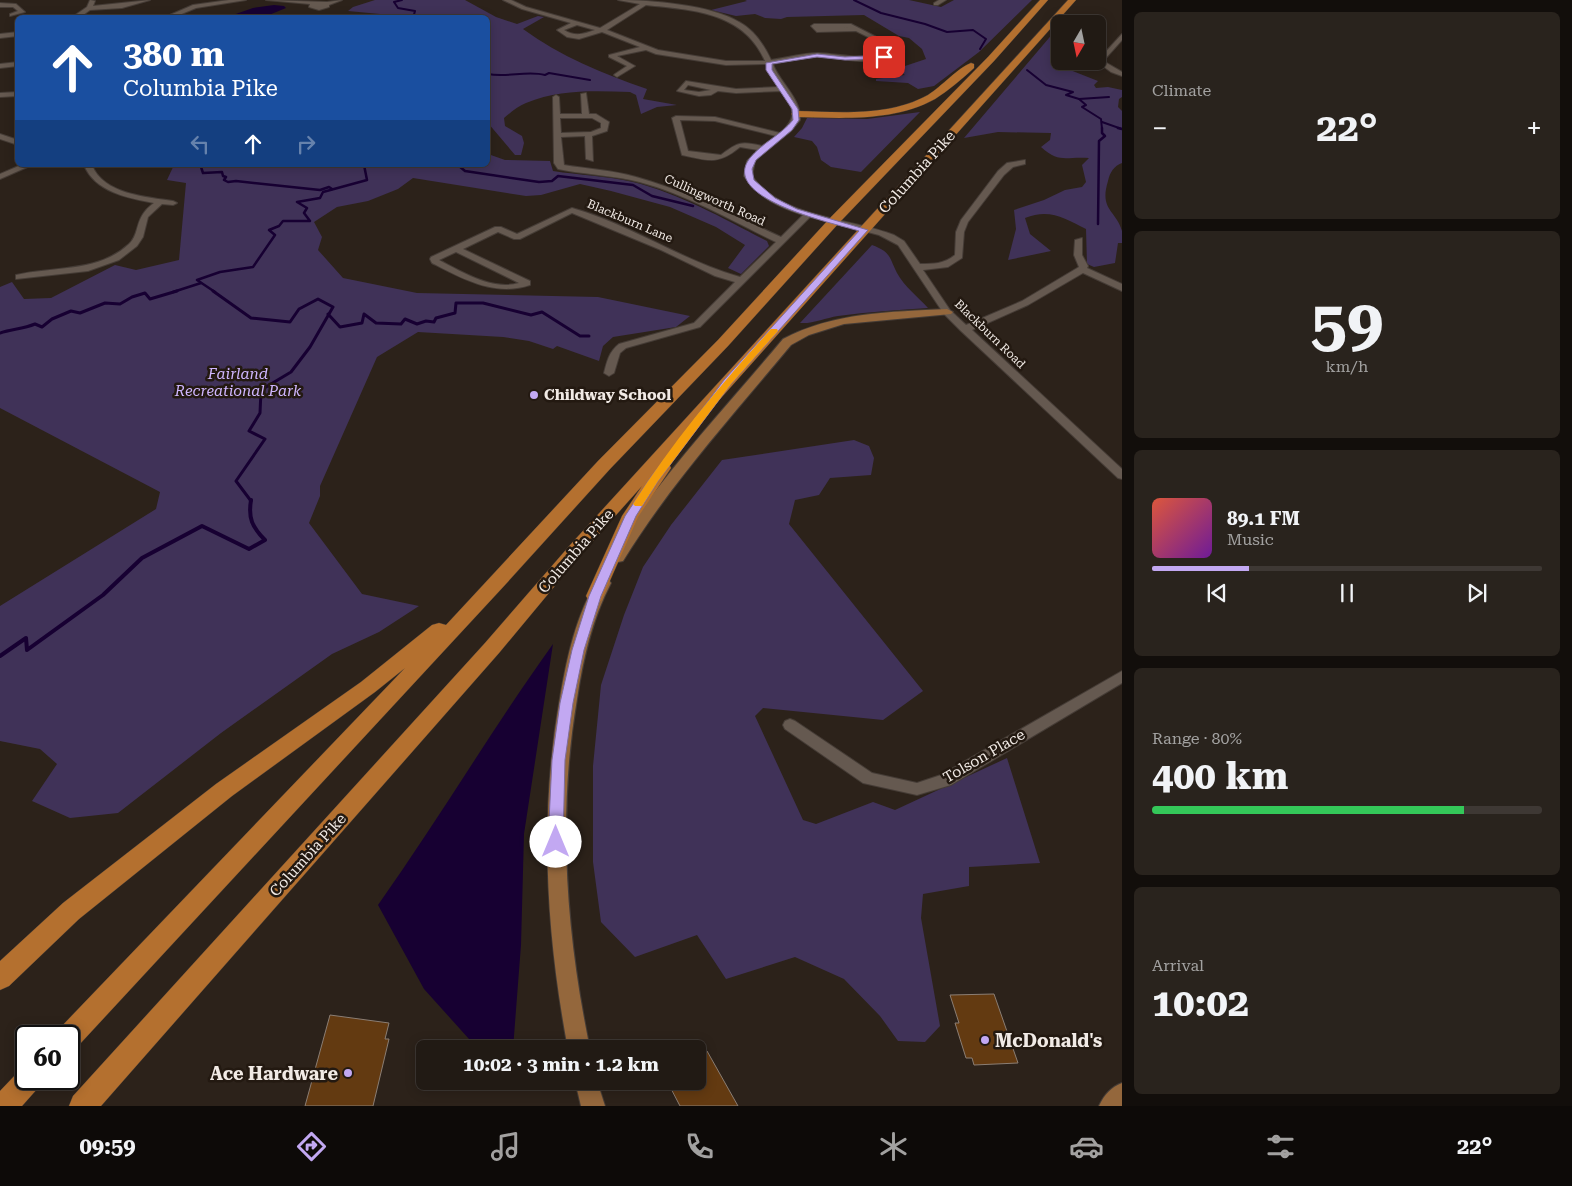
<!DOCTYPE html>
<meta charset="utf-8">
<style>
body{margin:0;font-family:"Roboto Serif",serif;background:#29231d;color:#f1f3f6;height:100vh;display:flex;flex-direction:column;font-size:19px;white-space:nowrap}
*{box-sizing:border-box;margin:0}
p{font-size:16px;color:#a2a1a0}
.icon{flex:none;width:28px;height:28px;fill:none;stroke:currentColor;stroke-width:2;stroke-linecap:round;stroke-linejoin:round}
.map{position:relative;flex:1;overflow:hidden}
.details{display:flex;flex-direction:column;gap:12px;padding:12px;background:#120e0b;width:450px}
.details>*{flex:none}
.top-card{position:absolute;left:15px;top:15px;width:475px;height:152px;border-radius:8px;box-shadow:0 2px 12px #0003,0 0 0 1px #3e3834;background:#1a4fa0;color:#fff;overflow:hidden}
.needle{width:32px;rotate:189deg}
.fabs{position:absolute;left:1051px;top:15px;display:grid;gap:10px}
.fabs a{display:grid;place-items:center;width:55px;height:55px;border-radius:8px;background:#211a14;box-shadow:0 2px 12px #0003,0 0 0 1px #3e3834;font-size:25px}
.speed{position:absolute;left:15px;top:1025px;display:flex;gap:10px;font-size:25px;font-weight:700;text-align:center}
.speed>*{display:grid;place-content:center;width:65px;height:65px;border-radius:50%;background:#211a14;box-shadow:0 2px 12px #0003,0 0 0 1px #3e3834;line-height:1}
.speed .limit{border:2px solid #111;border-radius:8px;background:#fff;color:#111}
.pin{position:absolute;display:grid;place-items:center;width:42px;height:42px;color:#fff;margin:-21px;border-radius:10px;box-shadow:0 2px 8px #0006}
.me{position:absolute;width:55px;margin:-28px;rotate:0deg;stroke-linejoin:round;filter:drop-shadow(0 0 4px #0008)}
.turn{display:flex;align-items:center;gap:18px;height:105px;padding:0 25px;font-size:22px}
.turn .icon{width:65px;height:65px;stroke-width:2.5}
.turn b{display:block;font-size:35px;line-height:42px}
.lanes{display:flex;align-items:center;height:48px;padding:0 25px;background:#0003;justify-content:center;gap:25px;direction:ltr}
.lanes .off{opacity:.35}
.big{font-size:38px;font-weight:700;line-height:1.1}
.details .tile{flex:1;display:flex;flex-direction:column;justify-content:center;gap:8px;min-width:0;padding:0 18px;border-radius:8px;background:#29231d}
.details .dial{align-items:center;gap:0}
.dial b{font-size:65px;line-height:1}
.song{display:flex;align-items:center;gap:15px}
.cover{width:60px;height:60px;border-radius:8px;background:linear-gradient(135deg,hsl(10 70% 55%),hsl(280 70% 35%))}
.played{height:5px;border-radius:2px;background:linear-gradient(90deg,#c2a8f2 25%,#3e3834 25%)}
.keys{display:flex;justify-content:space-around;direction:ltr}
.heat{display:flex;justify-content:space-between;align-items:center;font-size:28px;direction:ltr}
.charge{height:8px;border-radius:4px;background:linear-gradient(90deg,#34c759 80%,#3e3834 0)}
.trip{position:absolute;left:416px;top:1040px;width:290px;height:50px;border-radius:8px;background:#211a14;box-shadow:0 2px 12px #0003,0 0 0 1px #3e3834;font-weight:700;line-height:50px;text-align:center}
.dock{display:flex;height:80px;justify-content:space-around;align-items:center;background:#0d0a08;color:#a2a1a0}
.dock .icon{width:35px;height:35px}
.dock .active{color:#c2a8f2}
.dock b{font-size:22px;color:#f1f3f6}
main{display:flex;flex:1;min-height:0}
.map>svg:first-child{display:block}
</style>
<main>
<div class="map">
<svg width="1122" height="1106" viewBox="0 0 1122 1106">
<rect width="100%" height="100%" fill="#2c221a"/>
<!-- green -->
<g fill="#403258">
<path d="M375,0H465L496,17L517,24L538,16L544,17L523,29C560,56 603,74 647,89L643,99L677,105L657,107L641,114L636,95L630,92C594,91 560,89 526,103C518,106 510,113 504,118L505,126L522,136L524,143L521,155H515L488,123V18H391L378,16L380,14L348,11L353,7Z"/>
<path d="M745,0H909L941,7L954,0H1032L979,52L934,86L918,89L908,83L876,81V79L905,75L896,69L926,59L922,49L909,38L899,36L864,15L787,17L781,19L765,18L755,14L736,16L711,10L747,1Z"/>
<path d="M1060,25V53L1053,60L1065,68L1098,81L1094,85L1096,88L1108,87L1122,90V97L1119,99L1118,107L1122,111V163C1114,166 1110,172 1108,181C1099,210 1116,210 1122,231C1122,234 1122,239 1122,243H1118L1115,263L1094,267L1087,264L1086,229C1065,218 1049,208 1025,218L1030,234L1051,251L1008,260L1016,229L1014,210L1044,200L1065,190L1082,187L1086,182L1082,165L1089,158C1066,156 1060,164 1041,147L1050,140L1051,133L998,132L964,138Z"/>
<path d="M920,112L861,172L831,167L821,160L817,147L812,141L794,137L802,128L807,118L867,119Z"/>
<path d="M488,154L505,160L550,161L553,171C579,175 607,176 633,182C681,194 724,219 767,241L769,246L741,274L728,268L745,245L716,227L670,207L611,191L580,184L541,195L526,196L413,178L398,189L368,201L337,207L314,222L322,237L318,250L343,278L417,293L598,297L690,316L676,327L613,337L603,346L599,361L557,346L553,349L529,341L503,337L418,332L377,357L320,486V496L309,523L362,594L419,606L379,632L332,654L221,733L118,813L70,818L32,801L57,764L40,749L0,741V606L156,509L160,492L0,408V287L12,282L24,299L51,298L115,265L136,270L179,260L186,183L167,180L174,165H488Z"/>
<path d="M872,245C891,252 889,257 897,273C904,286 918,297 928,308C898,310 868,312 838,316C825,318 813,324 800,323Z"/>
<path d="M854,440L869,446L874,458L871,475L830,478L819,495L795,500L789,524L923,691L883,720L763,708L755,716L803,820L816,824L873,802L895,810L1007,758L1040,863L969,867V886L923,894L921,918L940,1026L925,1042L898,1041L880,1016L844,979L795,957L726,979L697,935L635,957L601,922L593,862V766L601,685L624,615L643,567L671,525L722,460Z"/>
</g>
<!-- water -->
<g fill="#170032">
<path d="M274,5L284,6L286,8L264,17H227L253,8Z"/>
<path d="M553,644L524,834L521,945L513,1049H478L424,989L378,905C439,819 492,729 553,644Z"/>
</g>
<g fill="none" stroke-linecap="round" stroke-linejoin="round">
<!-- stream-far3 -->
<g stroke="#170032" stroke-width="2">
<path d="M402,0L394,2L398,8L415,11L413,18"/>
<path d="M854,0L881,13L925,24L947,32L973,30L986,39L980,49"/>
<path d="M1027,70L1046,85L1073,92L1066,95L1079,99L1086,105L1082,107L1101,119L1102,129"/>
<path d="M488,74C507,78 527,70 545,75L549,73L590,80"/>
<path d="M1079,99L1109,97"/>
<path d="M1102,122L1122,129"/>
</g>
<!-- stream-far2 -->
<g stroke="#170032" stroke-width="2.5">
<path d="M1118,128L1122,129"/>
<path d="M440,165L459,166L465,171L539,182L552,181L558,176L633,185L652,196L693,206"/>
<path d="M196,166L201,167L203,173L222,172L223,176L226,177L224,180L228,182L236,181L320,190L329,187L332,189"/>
<path d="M1098,224L1099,141L1105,136L1102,133V128"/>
<path d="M173,292L201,283"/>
<path d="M215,292L197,280L220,272L253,267L275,235L269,230L279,226L283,221H310L304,213L307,208L297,202L320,198L323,192L367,180L364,165"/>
</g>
<!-- stream-far1 -->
<g stroke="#170032" stroke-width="3">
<path d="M213,291L251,318L290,322L299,309L318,299L333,307L310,347L291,372L261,390L260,413L249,431L265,439L236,481L251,501"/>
<path d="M328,314L340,327L362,323L364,314L376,323L401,324L405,319L417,324L426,321L434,322L436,318L455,313L456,303H483L531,315L542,312L580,336H589"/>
<path d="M0,333C12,329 23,329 35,324L42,327L52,319L71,311L80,313L105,303L120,304L132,297L145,293L150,299L177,291"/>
</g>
<!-- stream -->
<path stroke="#170032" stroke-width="4" d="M0,656L26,638L27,650L103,595L142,558L202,526L249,549L265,540C252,527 248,518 251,500"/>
</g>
<!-- building -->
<g fill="#633a11" stroke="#8b7e74">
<path d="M994,994L1018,1063L974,1065L972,1058H966L955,1023H959L950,995Z"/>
<path d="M330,1015L389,1023L385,1039H389L373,1106H305Z"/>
<path d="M707,1051L738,1106H680L667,1081H698V1056Z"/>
</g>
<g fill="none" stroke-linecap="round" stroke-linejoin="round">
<!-- minor casing -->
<g stroke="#453c36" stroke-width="2">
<g id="minor">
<path d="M90,0L95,1L93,6L150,0L122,8L90,10L79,18H71L87,7Z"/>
<path d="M229,0H246L196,8L172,18H163L193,5Z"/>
<path d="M266,0L327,2L342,0L329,5V7L319,10L309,7L310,4Z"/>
<path d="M503,0H511L526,7L600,28L640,4L618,0C650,0 712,5 739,22C754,30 764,45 771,60C786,58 803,53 818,53C841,54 864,61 887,53L886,46L856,31L817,32L811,26L814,24H851L890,44L894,50L893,54C871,69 840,56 816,57C801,58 787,61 773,64C779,82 802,99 800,120L791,131L758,158L755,161L752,176C781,218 850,218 894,235L904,241L920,264C933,264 944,264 955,255L956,232L961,220L998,171L1007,163L1025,160V164L1013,167L1004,175L968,222L964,232L962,258L948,267L923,270L950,310L966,325L1022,301L1079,267L1074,255L1075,240L1082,238V255L1088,266L1087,268L1122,284V291L1083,273L1028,305L972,330L1122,469V479L1118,478L961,331L944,314L898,245L879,235L810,217L700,327L626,348L620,353L614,373L609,376L604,373C607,361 609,352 619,344L694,323L735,282L715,276L661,250L572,213L520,239H514L498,232L463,249L530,281V285C495,297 463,279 432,263L430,259L431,257L495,227H501L517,234L572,208C630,224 682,261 740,277L776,242C730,220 681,191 631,180C607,175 582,174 558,169L554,163L553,97L556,95L559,97L560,114H582L581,94L586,93L589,114H596L609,122L607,131L592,136L593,161L586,159L585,136L561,137L564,165C587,169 613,170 636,177C686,191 733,215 781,237L803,215C778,207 759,198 744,176L747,161L758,150L740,147C718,165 709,161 682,155L672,118L676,116L715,117L780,133C798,118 794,108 782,91L736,93L718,91L711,95L699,96L677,91L686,81L736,89L779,87L766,64L726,65L656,54L646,50L617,56L635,66L617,77L614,75L615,74L627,66L609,57V55L640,47L602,32L579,39L567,37L557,30L571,23L522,9ZM646,5C693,10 744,12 765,61H726L658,50L607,30ZM577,25L595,30C584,34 575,37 564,30ZM848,27H849L818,28ZM688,85L711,90L699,92L684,90ZM560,118H592L601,123V128L591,132L561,133ZM680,120L715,121L776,136L762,146C741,141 738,142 721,155L688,151ZM456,252L519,283C493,291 462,272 439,260Z"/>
<path d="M939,0H946L938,5H934V3Z"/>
<path d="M0,3L16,4L25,12L10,16V14L18,11L13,7H0Z"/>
<path d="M18,32V36L0,38V34Z"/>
<path d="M1122,34V40L1105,59V62L1122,72V76L1111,72L1099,63L1100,58Z"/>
<path d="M18,62V66L0,68V64Z"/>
<path d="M18,92V96L0,97V93Z"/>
<path d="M0,134L18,140V145L0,139Z"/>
<path d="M21,165H32L0,179V174Z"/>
<path d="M84,165H92C103,194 146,197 173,201L177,203L173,205L162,204L148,217L143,237L137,246L119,260L88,271L16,279V275C54,266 98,273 129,244C141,233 133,218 154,203C128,198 95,192 84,165Z"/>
<path d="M1122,671V683L951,785L917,795L863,783L785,729L783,725L785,721L790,719L795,721L872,773L917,783L941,775Z"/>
</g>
</g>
<!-- major casing -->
<g stroke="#453c36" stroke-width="2">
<g id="major">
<path d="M947,309L953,312L951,314L844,324L809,335L791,345C733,415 671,483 623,561L618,562L613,561L610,557C658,478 724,410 783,339C834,312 890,312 947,309Z"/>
<path d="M603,578L608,579L611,583C592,619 583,659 577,699C557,816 566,933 590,1049H568C546,932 539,815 560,698C567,657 576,615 598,579Z"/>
<path d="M575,1081H597L605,1106H581Z"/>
<path d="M1122,1083V1106H1099C1104,1095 1111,1087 1122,1083Z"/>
</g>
</g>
<!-- highway casing -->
<g stroke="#453c36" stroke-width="1">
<g id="highway">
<path d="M1040,0H1048L994,61L838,224L728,346L610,469L504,586L78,1046L69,1050V1036H56L60,1028L405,668L375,692L232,796L79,919L9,986L0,990V961L63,903L216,784L361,682L432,625L439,623L446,625L598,461L718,340L830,218L988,57Z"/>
<path d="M1068,0H1076L663,463L669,464L671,468L638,517L601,601L595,602L589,601L586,596L622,516L642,486L583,552L499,653L101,1106H69L73,1096L485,643L571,544Z"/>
<path d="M971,63L974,64V68C962,79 949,90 935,99C893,122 842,118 796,117L791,114L796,111C840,112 888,117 928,95C941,87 959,67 971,63Z"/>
<path d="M26,1067V1079H42L38,1088L22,1106H0V1091L20,1070Z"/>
</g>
</g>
<!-- minor -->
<use href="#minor" fill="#655950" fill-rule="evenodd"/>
<!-- major -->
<use href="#major" fill="#94673c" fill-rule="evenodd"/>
<!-- highway -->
<use href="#highway" fill="#b4702f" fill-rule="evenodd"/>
</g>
<!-- route -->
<path fill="#c2a8f2" stroke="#7e6d9d" d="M817,54L845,57L884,55L887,57L884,59L845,60L817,57L772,64V70L798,109L799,120L792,130L756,160L752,169L754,180L775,198L797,209L868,230L731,384L658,481L636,516L601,596L584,650L573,703L565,760L563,842L561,846L556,848L551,846L548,842L552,760L560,703L572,650L589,596L625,516L651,477L724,380L859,231C837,224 718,199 750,158C762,143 781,135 793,120L792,109L766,70V63Z"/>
<!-- slow -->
<path fill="#f59e0b" d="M771,329H777L778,331L731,384L658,481L642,506H635L633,504C673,441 721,384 771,329Z"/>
<!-- markers -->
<g fill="#c2a8f2" stroke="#231911" stroke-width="2">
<circle cx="534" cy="395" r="5"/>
<circle cx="985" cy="1040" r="5"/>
<circle cx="348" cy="1073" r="5"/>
</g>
<g text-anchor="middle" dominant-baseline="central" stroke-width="5" stroke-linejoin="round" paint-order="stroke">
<!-- far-street labels -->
<g font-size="12" fill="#f1eae5" stroke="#231911">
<text transform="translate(715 200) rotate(24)">Cullingworth Road</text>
<text transform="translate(630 221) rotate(23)">Blackburn Lane</text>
<text transform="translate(990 334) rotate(44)">Blackburn Road</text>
</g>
<!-- street labels -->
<g font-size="15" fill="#f1eae5" stroke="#231911">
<text transform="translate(917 172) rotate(-48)">Columbia Pike</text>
<text transform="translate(576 551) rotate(-49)">Columbia Pike</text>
<text transform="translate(984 756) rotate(-30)">Tolson Place</text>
<text transform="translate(308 855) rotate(-48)">Columbia Pike</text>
</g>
<!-- park labels -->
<g font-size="15" font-style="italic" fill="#cfb6fe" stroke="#231911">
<text x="238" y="374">Fairland<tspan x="238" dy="17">Recreational Park</tspan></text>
</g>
<!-- poi labels -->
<g font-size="15" font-weight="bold" fill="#f1eae5" stroke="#231911" text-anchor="start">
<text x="544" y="395">Childway School</text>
</g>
<!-- near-poi labels -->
<g font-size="18" font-weight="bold" fill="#f1eae5" stroke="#231911" text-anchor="start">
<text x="995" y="1040">McDonald's</text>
<text x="338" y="1073" text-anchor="end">Ace Hardware</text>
</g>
</g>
</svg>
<div class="fabs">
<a><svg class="needle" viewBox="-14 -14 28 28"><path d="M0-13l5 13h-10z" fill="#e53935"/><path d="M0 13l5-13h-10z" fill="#a2a1a0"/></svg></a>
</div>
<div class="speed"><div class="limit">60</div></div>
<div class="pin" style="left:884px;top:57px;background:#d93025"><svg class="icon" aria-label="arrive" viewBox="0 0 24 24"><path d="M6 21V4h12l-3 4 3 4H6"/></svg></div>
<svg class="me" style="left:556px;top:842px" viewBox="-20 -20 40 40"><circle r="19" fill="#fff"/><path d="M0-13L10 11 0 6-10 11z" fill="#c2a8f2"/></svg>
<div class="trip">10:02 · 3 min · 1.2 km</div>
<div class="top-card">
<div class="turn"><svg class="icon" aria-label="ahead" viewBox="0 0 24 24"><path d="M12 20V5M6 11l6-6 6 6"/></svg><div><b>380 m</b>Columbia Pike</div></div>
<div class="lanes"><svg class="icon off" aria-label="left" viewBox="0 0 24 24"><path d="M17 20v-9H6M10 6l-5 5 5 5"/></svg><svg class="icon" aria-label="ahead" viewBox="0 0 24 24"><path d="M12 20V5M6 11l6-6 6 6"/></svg><svg class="icon off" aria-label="right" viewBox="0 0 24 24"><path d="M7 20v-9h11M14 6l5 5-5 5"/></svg></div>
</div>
</div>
<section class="details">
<div class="tile"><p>Climate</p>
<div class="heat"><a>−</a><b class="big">22°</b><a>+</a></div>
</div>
<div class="tile dial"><b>59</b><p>km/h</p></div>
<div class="tile">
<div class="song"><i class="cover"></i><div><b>89.1 FM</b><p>Music</p></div></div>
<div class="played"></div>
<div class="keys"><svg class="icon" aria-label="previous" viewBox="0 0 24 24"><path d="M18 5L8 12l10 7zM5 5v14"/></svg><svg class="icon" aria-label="pause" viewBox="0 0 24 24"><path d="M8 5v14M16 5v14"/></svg><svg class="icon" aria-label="next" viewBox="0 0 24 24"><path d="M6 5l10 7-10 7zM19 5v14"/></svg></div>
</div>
<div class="tile"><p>Range · 80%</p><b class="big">400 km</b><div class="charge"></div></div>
<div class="tile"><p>Arrival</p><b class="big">10:02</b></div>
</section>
</main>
<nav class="dock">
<b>09:59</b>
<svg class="icon active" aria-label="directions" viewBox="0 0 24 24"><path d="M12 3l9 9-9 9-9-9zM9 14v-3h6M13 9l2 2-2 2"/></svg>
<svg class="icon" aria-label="music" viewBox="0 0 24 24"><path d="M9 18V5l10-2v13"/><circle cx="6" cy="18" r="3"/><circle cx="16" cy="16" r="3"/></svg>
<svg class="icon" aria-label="phone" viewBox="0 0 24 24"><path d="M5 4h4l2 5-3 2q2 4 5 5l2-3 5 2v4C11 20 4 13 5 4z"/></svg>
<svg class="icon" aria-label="climate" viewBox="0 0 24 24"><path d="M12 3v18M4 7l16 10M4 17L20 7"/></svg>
<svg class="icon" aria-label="car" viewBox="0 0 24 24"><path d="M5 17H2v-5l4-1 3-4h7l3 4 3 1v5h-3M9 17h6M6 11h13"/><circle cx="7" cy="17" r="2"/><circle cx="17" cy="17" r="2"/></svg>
<svg class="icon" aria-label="filters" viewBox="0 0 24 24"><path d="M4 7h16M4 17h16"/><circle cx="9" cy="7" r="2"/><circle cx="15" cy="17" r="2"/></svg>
<b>22°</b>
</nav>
